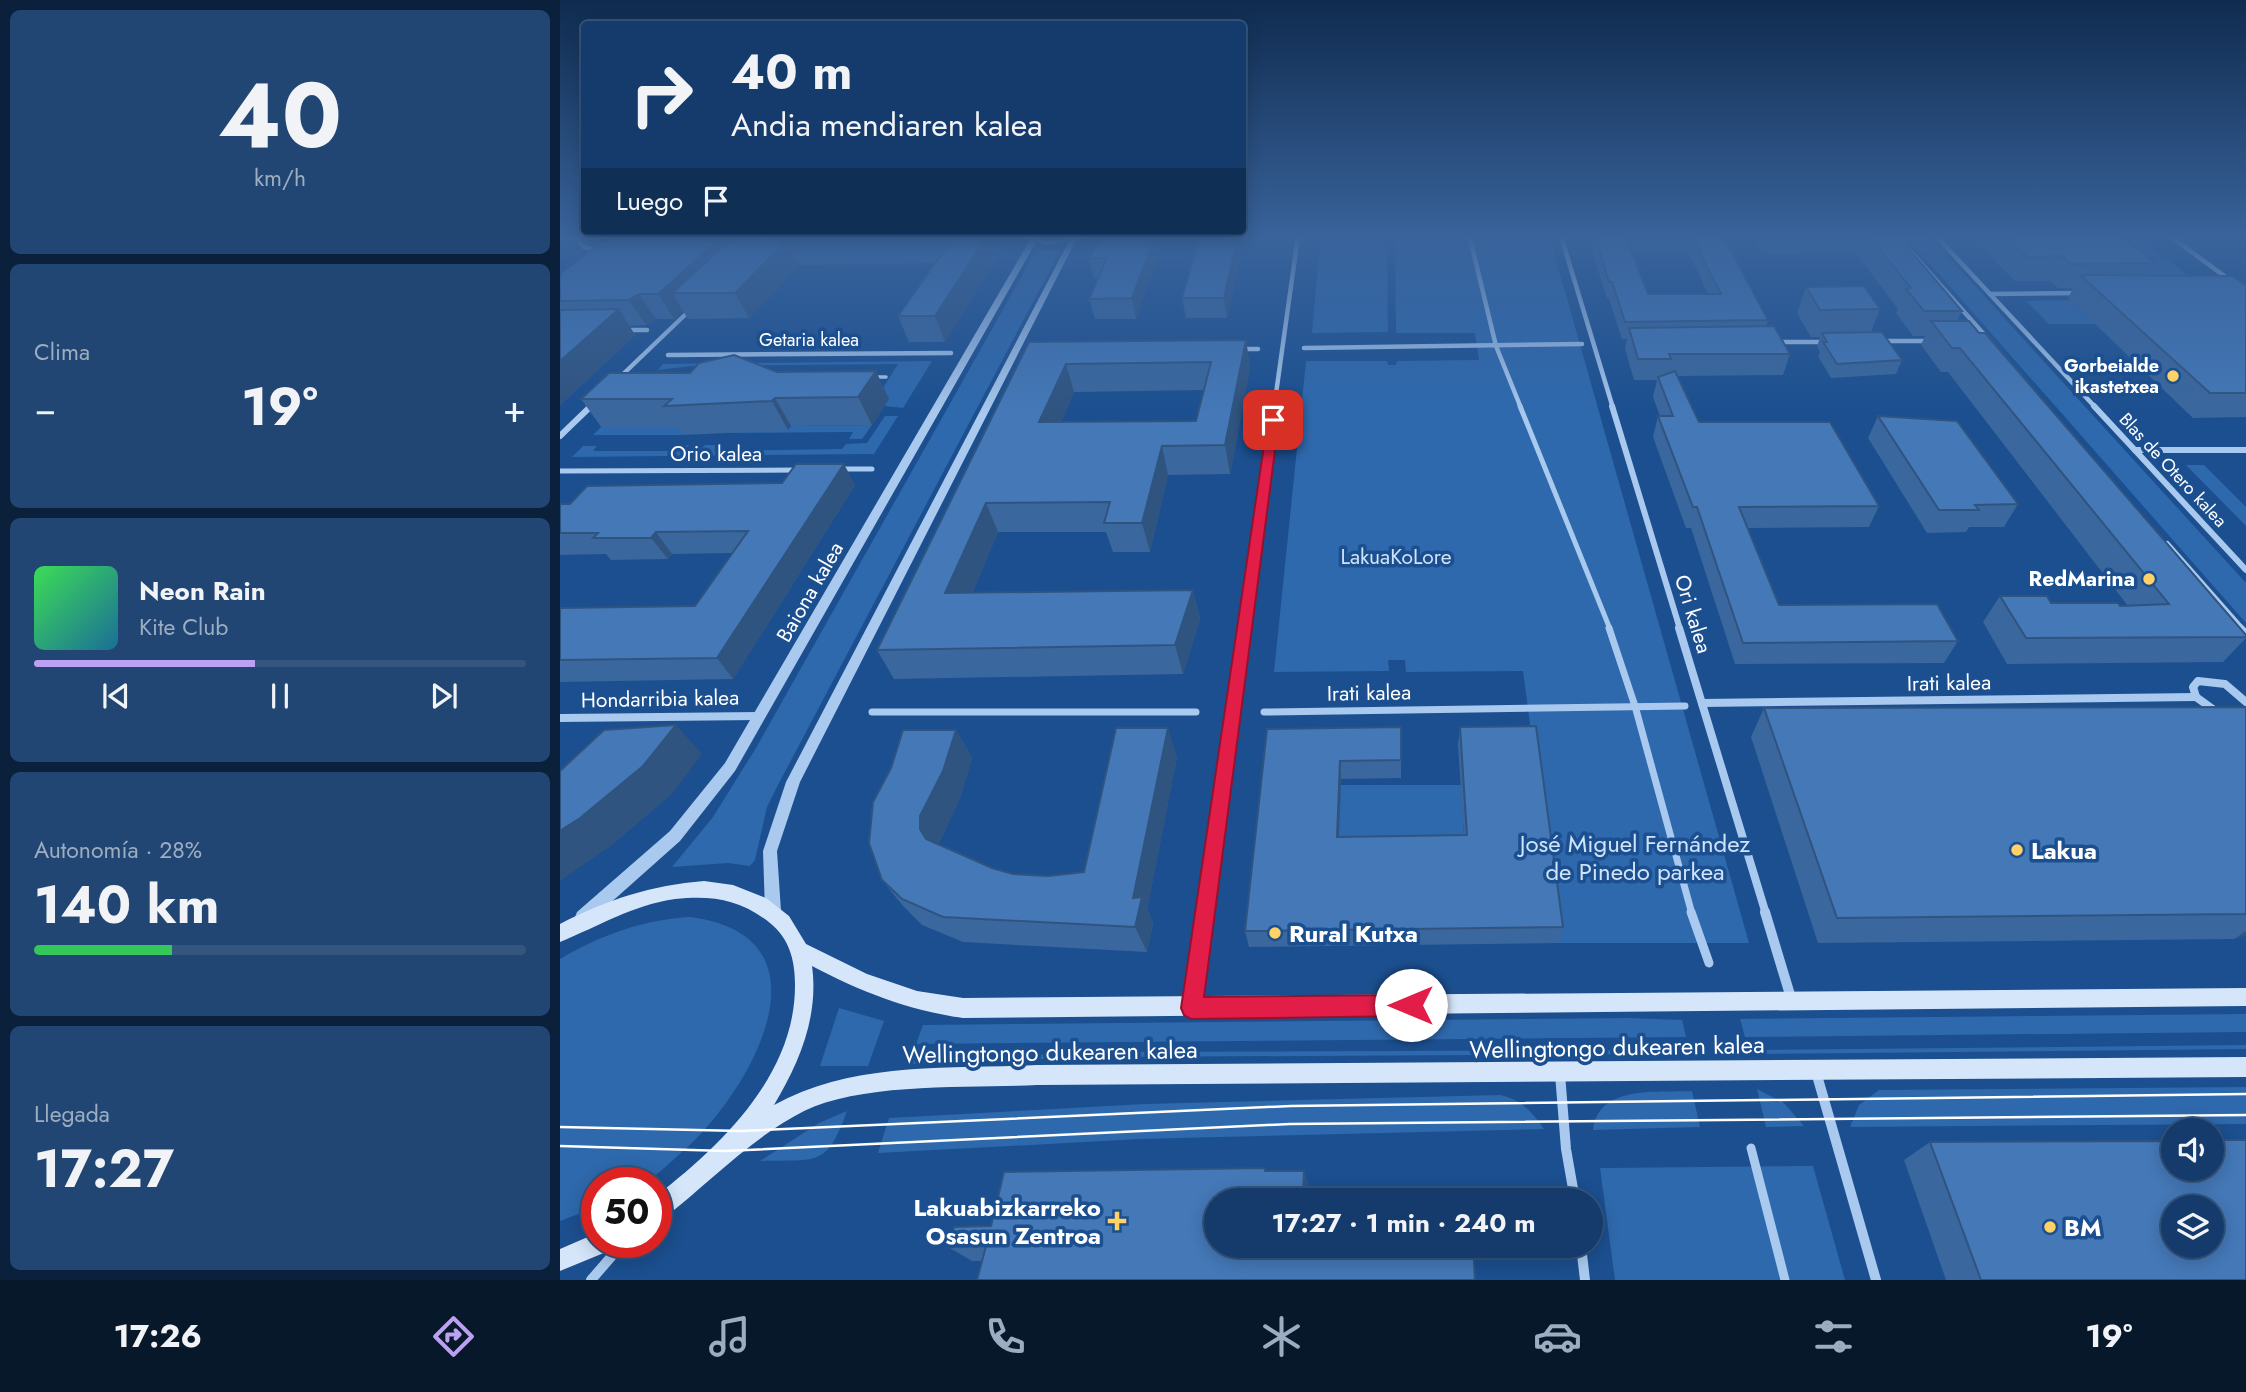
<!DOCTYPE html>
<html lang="es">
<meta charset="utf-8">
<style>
body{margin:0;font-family:Jost,sans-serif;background:#214673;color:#f1f3f6;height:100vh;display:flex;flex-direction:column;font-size:26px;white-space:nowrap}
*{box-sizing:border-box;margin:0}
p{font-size:23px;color:#9dadc1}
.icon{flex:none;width:38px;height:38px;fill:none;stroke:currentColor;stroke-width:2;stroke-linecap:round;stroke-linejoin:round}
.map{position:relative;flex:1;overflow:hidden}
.panel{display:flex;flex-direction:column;gap:10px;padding:10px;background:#0b203b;width:560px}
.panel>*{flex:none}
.hud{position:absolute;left:21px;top:21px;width:665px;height:214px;border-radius:7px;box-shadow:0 4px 18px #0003,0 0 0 2px #33557e;background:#143b6b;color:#f1f3f6;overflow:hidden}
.tools{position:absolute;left:1601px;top:1118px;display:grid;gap:14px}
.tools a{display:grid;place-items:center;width:63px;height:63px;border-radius:50%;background:#143b6b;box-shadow:0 4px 18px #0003,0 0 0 2px #33557e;font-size:35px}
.speed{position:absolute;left:21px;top:1167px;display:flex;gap:14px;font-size:35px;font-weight:700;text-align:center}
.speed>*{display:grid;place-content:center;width:91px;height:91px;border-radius:50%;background:#143b6b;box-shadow:0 4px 18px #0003,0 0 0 2px #33557e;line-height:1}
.speed .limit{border:10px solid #d22;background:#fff;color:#111}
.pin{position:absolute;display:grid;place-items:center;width:60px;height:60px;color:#fff;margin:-30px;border-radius:14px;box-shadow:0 4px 10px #0006}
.me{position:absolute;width:77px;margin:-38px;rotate:270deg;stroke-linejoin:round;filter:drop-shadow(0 0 5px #0008)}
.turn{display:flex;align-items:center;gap:24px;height:147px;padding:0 35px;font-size:32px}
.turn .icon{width:91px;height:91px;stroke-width:2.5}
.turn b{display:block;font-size:49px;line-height:60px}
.then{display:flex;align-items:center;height:66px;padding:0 35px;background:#0003;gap:14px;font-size:26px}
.big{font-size:52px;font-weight:700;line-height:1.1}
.panel .widget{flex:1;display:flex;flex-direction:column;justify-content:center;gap:10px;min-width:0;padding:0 24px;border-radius:10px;background:#214673}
.panel .dial{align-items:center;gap:0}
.dial b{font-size:91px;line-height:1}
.song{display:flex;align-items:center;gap:21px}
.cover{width:84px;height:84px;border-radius:10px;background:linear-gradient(135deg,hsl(130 70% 55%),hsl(200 70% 35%))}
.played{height:7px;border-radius:4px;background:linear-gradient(90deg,#bca0f2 45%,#33557e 45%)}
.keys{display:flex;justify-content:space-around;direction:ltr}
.heat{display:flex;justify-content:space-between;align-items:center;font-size:38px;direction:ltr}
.charge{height:10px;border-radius:5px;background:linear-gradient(90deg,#34c759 28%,#33557e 0)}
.trip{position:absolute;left:644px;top:1188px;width:399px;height:70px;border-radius:35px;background:#143b6b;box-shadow:0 4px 18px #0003,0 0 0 2px #33557e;font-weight:700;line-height:70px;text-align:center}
.tab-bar{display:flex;height:112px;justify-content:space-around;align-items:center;background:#08182b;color:#9dadc1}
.tab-bar .icon{width:49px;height:49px}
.tab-bar .active{color:#bca0f2}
.tab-bar b{font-size:32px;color:#f1f3f6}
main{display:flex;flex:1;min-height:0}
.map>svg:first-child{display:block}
</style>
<main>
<section class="panel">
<div class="widget dial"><b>40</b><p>km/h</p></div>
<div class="widget"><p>Clima</p>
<div class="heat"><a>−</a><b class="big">19°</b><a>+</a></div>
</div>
<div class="widget">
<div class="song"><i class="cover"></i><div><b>Neon Rain</b><p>Kite Club</p></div></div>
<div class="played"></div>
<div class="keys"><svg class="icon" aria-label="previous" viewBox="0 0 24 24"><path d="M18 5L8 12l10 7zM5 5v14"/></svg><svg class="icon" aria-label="pause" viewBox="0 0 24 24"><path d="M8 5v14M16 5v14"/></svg><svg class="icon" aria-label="next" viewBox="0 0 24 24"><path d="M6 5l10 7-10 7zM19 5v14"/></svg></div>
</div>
<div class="widget"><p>Autonomía · 28%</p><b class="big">140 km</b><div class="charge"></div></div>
<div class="widget"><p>Llegada</p><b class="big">17:27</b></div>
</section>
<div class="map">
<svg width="1686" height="1280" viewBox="0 0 1686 1280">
<rect width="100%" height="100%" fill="#1b4f8f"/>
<!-- green -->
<g fill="#2e69ad">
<path d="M1532,236H1577L1638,283L1589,284Z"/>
<path d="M1374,241L1686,583V623L1351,242Z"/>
<path d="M991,242L1189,943H999L963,671L846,672L845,660H828L829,671L714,672L746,361H827L828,365H836L837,361L919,360L915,333H836L835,243Z"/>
<path d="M760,243H827L828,332L752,333Z"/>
<path d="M476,251H500L218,785L207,807L195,860L190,866L168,863L112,867L153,817L196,748Z"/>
<path d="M1510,300L1535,324H1489L1466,301Z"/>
<path d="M372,361L343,408L325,406L328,399H316L338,364L131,366L98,370L103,364Z"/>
<path d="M325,416H338L314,454L12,457L23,446H37L33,451H111L116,445H129L123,454L137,453L145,445H157L154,451L282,449L286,444L307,443Z"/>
<path d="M50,418L130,427L123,435H33Z"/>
<path d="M312,425L302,439H289L293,432L169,433L171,430H228L231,426Z"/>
<path d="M1626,465H1644L1686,507V526Z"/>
<path d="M781,785H901L905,853L778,854Z"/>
<path d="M129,917C279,935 191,1092 122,1152C110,1162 94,1180 79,1183C66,1186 50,1183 37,1183V1207L0,1221V959C41,935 82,920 129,917Z"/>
<path d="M279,1008L324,1021L308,1066H260Z"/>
<path d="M1686,1014V1032L1185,1037L1180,1019Z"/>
<path d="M1070,1018L1122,1020L1126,1037L356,1044L363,1025Z"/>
<path d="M1686,1045V1049L1189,1054L1188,1050Z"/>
<path d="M1125,1050V1054L540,1057L349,1064L350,1060L544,1052Z"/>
<path d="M1686,1087V1124L1290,1127L1299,1105L1319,1090Z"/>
<path d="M1197,1089L1224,1103L1244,1126L1206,1127Z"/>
<path d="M1132,1091L1140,1127L1033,1130C1038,1084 1099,1093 1132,1091Z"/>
<path d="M940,1095C962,1100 972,1112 984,1129L580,1139L318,1153L329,1118L585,1104Z"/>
<path d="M287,1111C266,1169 257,1159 200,1161L259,1123Z"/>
<path d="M1253,1166L1285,1280H1055L1040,1168Z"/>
</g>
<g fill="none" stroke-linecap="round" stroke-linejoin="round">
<!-- service -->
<path stroke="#a9c9ee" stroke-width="3.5" d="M313,377H326"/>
<!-- pedestrian-far3 -->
<g stroke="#a9c9ee" stroke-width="4.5">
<path d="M910,238L936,346L961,408"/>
<path d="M65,330H87"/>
<path d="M1320,341H1369"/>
<path d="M1215,342H1264"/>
<path d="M744,348L1022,344"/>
<path d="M682,349H698"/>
<path d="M108,355L391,353"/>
</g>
<!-- pedestrian-far2 -->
<g stroke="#a9c9ee" stroke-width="5">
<path d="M960,406L1050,629"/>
<path d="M278,469H312"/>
<path d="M0,471L240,470"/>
</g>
<!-- pedestrian-far1 -->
<g stroke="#a9c9ee" stroke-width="7">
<path d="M1049,628L1075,706L1132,914"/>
<path d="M312,712H636"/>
<path d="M704,712L1125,706"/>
</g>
<!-- pedestrian -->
<g stroke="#a9c9ee" stroke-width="9">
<path d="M1131,912L1149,963"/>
<path d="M1191,1148L1225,1280"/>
</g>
<!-- minor-far3 -->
<g stroke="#a9c9ee" stroke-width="4.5">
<path d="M0,236L16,238L24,247L39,251"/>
<path d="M1001,236L1053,408"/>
<path d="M1337,236L1429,340"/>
<path d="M1345,236H1368"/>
<path d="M1376,236L1536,408"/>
<path d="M1610,236L1686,292"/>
<path d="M1430,294L1519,293"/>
<path d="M58,379L130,310"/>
<path d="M29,408L35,402"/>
<path d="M714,408L738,236"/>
</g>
<!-- minor-far2 -->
<g stroke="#a9c9ee" stroke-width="6">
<path d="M1052,406L1120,629"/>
<path d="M1534,406L1686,570"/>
<path d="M0,436L31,406"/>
<path d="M1575,450H1686"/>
<path d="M1607,544L1682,629"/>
<path d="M684,629L714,406"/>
</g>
<!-- minor-far1 -->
<g stroke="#a9c9ee" stroke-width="8">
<path d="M1119,628L1206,914"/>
<path d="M1680,628L1686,634"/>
<path d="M1142,703L1636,697"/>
<path d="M1654,710L1636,697L1633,687L1638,681L1665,684L1686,702"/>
<path d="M0,718L199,716"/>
<path d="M644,914L684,628"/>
</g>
<!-- minor -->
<g stroke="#a9c9ee" stroke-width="10">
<path d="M1205,912L1231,998"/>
<path d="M632,1004L645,912"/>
<path d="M1256,1072L1316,1280"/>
<path d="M1000,1074L1006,1149L1015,1200"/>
<path d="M1021,1246L1025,1280"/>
<path d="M31,1280L64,1242"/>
</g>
<!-- tertiary -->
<path fill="#a9c9ee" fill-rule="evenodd" d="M463,236C471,236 478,239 486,240C499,242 514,235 528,236L516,240L240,782L217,851L221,911L219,916L213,918L207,916L205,911L203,851L226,782L509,241L487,245L476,242L175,771L120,841L29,922L23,924L17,922L15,917L17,912L110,831L165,763L470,240Z"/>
<!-- secondary -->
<g fill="#d6e6fa" fill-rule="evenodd">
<path d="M144,881L173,885L206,898L229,916L246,944L307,974L357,991L403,998L1686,988V1006L403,1018C348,1010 301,992 252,966C259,1017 239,1063 214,1105C293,1061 389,1069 477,1065L1686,1057V1077L477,1085C412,1088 302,1082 244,1111C191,1138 150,1182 104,1218L96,1221V1196C162,1145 236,1074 235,984C235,960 229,938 210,923C180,899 152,895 115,899C73,905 39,926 0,942V924C46,900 92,885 144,881Z"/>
<path d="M37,1233V1242H54L51,1250L0,1271V1249Z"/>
</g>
<!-- tram -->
<g stroke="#fff" stroke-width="2.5">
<path d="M0,1127L182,1131L731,1106L1686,1094"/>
<path d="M0,1146L165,1151L730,1124L1686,1115"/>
</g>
</g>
<!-- wall -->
<g fill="#3a679d" fill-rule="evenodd">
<path d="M450,236L385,342H349L338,316L375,263L239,265L189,318L128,319L123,311L114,319H96L86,325L69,326L75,335L0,405V274L43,241Z"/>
<path d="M1028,236H1163L1208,320L1206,326L1230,354L1223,375L1117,376L1139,422L1319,506L1309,527L1187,528L1219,605L1398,641L1384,663L1175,664L1131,528H1126L1093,437L1098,416H1100L1093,397L1097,380H1074L1065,349L1067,339H1062L1049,299H1047ZM1072,253H1129L1148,294H1088Z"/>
<path d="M1192,236H1338L1402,311L1397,321L1686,635V638L1663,662L1447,664L1423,622L1440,596L1491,603L1568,606L1388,372H1381L1361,345L1365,336H1353L1336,313L1338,309L1296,253L1203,254Z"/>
<path d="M1411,236H1562L1595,263L1588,276L1686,286V417L1633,418L1508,298L1513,288H1498L1490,281H1455Z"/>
<path d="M682,250L667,318H626L622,298Z"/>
<path d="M600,251L576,319H535L529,299L538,278H534L529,258Z"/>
<path d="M1246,287L1320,309L1311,332L1342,360L1336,374L1271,378L1258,356L1260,352L1257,347L1260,337H1251L1237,313Z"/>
<path d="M686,340L690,368L670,474L608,475L590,552H553L546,532H438L412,593L633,590L640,619L623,674L334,679L317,650L469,342ZM644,390L636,421L501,422L514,392Z"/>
<path d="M217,372L329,399L312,425L231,426L228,430L123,435L118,427L42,428L21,399Z"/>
<path d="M1318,416L1458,504L1444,527H1409L1406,532L1367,533L1308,438Z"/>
<path d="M295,485L173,679L0,682V608L135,606L173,553L112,554L108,559L51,560L46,554L0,555V504Z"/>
<path d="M1686,707V935L1674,939L1258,943L1191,737L1204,708Z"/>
<path d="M841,727V778L781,779L779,837L904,835L898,745L900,727L1003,927L999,943L689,947L685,931L707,729Z"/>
<path d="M396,730L412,758L400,798L379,843V845L432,868L453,874L488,876L524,872L617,757L587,909L593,923L587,952L403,942L362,925L343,906L322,880Z"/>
<path d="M1370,1142L1686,1280H1386L1344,1160Z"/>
<path d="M705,1168L706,1171H744L749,1188L422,1261H412L388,1247L431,1226Z"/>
</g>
<!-- shaded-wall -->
<g fill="#305480">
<path d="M163,236H202L112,293L123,311L114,319L98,294Z"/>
<path d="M427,236H450L385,342L375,316Z"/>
<path d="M595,236H597L600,251L576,319L572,298Z"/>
<path d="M678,236H680L682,250L667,318L664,298Z"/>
<path d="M227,240L239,265L189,318L175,293Z"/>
<path d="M79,294L96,319L86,325L69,300Z"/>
<path d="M59,309L75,335L0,405V361Z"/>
<path d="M686,340L690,368L670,474L665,445Z"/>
<path d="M506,364L514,392L489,451L479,422Z"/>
<path d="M316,371L329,399L312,425L298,397Z"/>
<path d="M215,398L231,426L228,430L212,401Z"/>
<path d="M602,446L608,475L590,552L582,523Z"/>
<path d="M284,464L295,485L173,679L157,658Z"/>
<path d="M426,503L438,532L399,623L385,593Z"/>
<path d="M96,532L112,554L108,559L91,538Z"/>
<path d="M633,590L640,619L623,674L615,645Z"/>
<path d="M116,725L142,754L112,794L52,845L0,881V831Z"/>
<path d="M608,728L617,757L587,909L593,923L587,952L575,927L573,898Z"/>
<path d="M396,730L412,758L400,798L379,843V856L366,839L360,829V816Z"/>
<path d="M780,761L781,779L778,854L777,837Z"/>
<path d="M1686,931V935L1674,939Z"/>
<path d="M744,1171L749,1188V1200L743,1197Z"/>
</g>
<!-- building -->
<g fill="#4478b7" stroke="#305480" stroke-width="2" fill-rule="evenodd">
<path d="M68,236H163L98,294H79L69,300L0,301V274L43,241Z"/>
<path d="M175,236H427L375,316H338L392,239L227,240L175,293H112Z"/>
<path d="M542,236H595L572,298L529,299L547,258H529Z"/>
<path d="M640,236H678L664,298H622Z"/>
<path d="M1035,236H1163L1208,320L1065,322L1052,282H1049ZM1066,237H1132L1161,294H1088Z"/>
<path d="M1309,236H1338L1402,311H1364L1346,289L1351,288Z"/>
<path d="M1445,236H1562L1595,263L1511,264L1502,256L1467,257Z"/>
<path d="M1520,275L1673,276L1686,286V393H1650Z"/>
<path d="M1304,286L1320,309L1260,310L1246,287Z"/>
<path d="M59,309L0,361V310Z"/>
<path d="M1371,321H1409L1419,333H1425L1686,635V637L1466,638L1440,596H1487L1491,603H1558L1560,606L1609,604L1400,348H1392Z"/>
<path d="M1214,326L1230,354H1109L1111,359H1078L1069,328Z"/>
<path d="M1322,332L1342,360L1277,364L1263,342H1267L1262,333Z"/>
<path d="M686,340L665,445L602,446L582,523H544L550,502L426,503L385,593L633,590L615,645L317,650L469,342ZM651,362L636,421L479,422L506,364Z"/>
<path d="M174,355L217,372L316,371L298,397L215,398L212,401L104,406L112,399H21L49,373H130L139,363Z"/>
<path d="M1115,371L1139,422H1270L1319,506L1179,507L1219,605L1377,604L1398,641L1183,643L1137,507H1133L1098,416H1113L1098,377Z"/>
<path d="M1318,416L1397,421L1458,504L1415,505L1419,510H1379Z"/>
<path d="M236,464H284L157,658L0,660V608L135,606L188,531L96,532L91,538H33L38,533H0V504H10L27,486L222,483Z"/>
<path d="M1686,707V914L1277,918L1204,708Z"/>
<path d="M116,725L83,766L20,818L0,831V771L44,730Z"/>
<path d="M976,726L1003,927L685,931L707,729L841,727V760L780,761L777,837L907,835L900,727Z"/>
<path d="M556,728H608L573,898L582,897L575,927L383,917L342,899L322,880L309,843L313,802L331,768L343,730H396L383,771L360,816V829L366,839L432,868L453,874L488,876L524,872Z"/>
<path d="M1652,1140H1686V1280H1421L1370,1142L1614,1141V1169H1652ZM1614,1208H1652V1246H1614Z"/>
<path d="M705,1168V1171H744L743,1197L954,1193V1200H656V1246H913L915,1280H417L426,1246L388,1247L394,1227L431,1226L444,1172Z"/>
</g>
<!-- sky -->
<linearGradient id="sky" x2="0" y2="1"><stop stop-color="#0f2b4f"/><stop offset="0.57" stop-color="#39639b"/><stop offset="1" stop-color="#39639b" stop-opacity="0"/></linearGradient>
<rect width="1686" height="415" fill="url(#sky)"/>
<!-- route -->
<path fill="#e11d48" stroke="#92132f" stroke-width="2" d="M708,418L719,420L644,997L851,995L859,998L862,1005L859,1013L851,1016L631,1019L624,1015L621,1008Z"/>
<!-- markers -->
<g fill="#ffd166" stroke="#1b4f8f" stroke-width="2.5">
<circle cx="1613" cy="376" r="7"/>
<circle cx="1589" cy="579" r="7"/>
<circle cx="1457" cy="850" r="7"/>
<circle cx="715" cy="933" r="7"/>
<path d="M553.5 1210.5h7v7h7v7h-7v7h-7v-7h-7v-7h7z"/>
<circle cx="1490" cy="1227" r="7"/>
</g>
<g text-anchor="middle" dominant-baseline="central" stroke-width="7" stroke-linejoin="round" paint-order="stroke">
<!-- far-street labels -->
<g font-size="18" fill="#fff" stroke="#1b4f8f">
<text x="249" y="340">Getaria kalea</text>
<text transform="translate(1613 470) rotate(47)">Blas de Otero kalea</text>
</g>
<!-- far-poi labels -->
<g font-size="18" font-weight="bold" fill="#fff" stroke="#1b4f8f" text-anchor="end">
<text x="1599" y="366">Gorbeialde<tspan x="1599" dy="21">ikastetxea</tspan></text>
</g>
<!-- street labels -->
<g font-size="21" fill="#fff" stroke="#1b4f8f">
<text x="156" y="454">Orio kalea</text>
<text transform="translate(250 592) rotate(-60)">Baiona kalea</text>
<text transform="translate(1133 614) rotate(73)">Ori kalea</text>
<text transform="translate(1389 683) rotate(-1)">Irati kalea</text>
<text transform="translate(809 693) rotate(-1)">Irati kalea</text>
<text transform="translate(100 699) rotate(-1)">Hondarribia kalea</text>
</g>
<!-- park labels -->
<g font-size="21" fill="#cfe3fa" stroke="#1b4f8f">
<text x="836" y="557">LakuaKoLore</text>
</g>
<!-- poi labels -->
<g font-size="21" font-weight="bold" fill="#fff" stroke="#1b4f8f" text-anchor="end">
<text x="1575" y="579">RedMarina</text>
</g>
<!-- near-park labels -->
<g font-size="24" fill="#cfe3fa" stroke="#1b4f8f">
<text x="1075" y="843">José Miguel Fernández<tspan x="1075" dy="28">de Pinedo parkea</tspan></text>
</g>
<!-- near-poi labels -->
<g font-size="24" font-weight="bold" fill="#fff" stroke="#1b4f8f" text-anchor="start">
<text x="1471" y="850">Lakua</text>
<text x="729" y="933">Rural Kutxa</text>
<text x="541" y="1207" text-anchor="end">Lakuabizkarreko<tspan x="541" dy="28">Osasun Zentroa</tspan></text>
<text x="1504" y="1227">BM</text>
</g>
<!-- near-street labels -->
<g font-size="24" fill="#fff" stroke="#1b4f8f">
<text transform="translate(1057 1047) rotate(-1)">Wellingtongo dukearen kalea</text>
<text transform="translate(490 1052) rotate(-1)">Wellingtongo dukearen kalea</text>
</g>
</g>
</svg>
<div class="tools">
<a><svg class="icon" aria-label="sound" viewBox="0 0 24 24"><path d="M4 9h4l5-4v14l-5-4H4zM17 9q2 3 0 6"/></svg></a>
<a><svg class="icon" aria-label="layers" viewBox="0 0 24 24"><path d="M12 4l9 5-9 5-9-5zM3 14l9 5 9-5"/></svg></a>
</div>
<div class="speed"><div class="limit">50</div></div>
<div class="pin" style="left:713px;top:420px;background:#d93025"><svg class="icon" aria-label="arrive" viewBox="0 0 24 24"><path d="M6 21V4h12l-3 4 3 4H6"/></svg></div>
<svg class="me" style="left:851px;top:1005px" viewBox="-20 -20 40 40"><circle r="19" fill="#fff"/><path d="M0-13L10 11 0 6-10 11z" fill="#e11d48"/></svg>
<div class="trip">17:27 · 1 min · 240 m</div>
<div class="hud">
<div class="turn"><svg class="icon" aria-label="right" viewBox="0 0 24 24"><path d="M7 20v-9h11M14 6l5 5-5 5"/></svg><div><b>40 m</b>Andia mendiaren kalea</div></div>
<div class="then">Luego<svg class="icon" aria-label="arrive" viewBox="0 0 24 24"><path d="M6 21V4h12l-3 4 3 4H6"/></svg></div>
</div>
</div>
</main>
<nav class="tab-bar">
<b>17:26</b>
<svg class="icon active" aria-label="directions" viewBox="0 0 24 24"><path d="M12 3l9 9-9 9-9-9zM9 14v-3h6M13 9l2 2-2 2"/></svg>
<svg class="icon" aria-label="music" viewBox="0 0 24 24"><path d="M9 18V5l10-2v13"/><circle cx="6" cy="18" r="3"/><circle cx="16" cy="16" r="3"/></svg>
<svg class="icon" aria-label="phone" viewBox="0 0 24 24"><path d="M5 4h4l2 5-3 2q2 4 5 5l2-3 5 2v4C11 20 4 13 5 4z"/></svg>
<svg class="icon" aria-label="climate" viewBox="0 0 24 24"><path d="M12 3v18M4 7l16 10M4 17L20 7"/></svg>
<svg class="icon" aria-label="car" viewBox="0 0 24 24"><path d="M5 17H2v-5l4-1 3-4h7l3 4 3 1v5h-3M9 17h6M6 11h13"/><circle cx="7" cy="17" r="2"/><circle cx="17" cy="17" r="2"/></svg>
<svg class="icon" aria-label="filters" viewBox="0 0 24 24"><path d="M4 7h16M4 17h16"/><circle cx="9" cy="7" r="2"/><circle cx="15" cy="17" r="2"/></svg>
<b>19°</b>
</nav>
